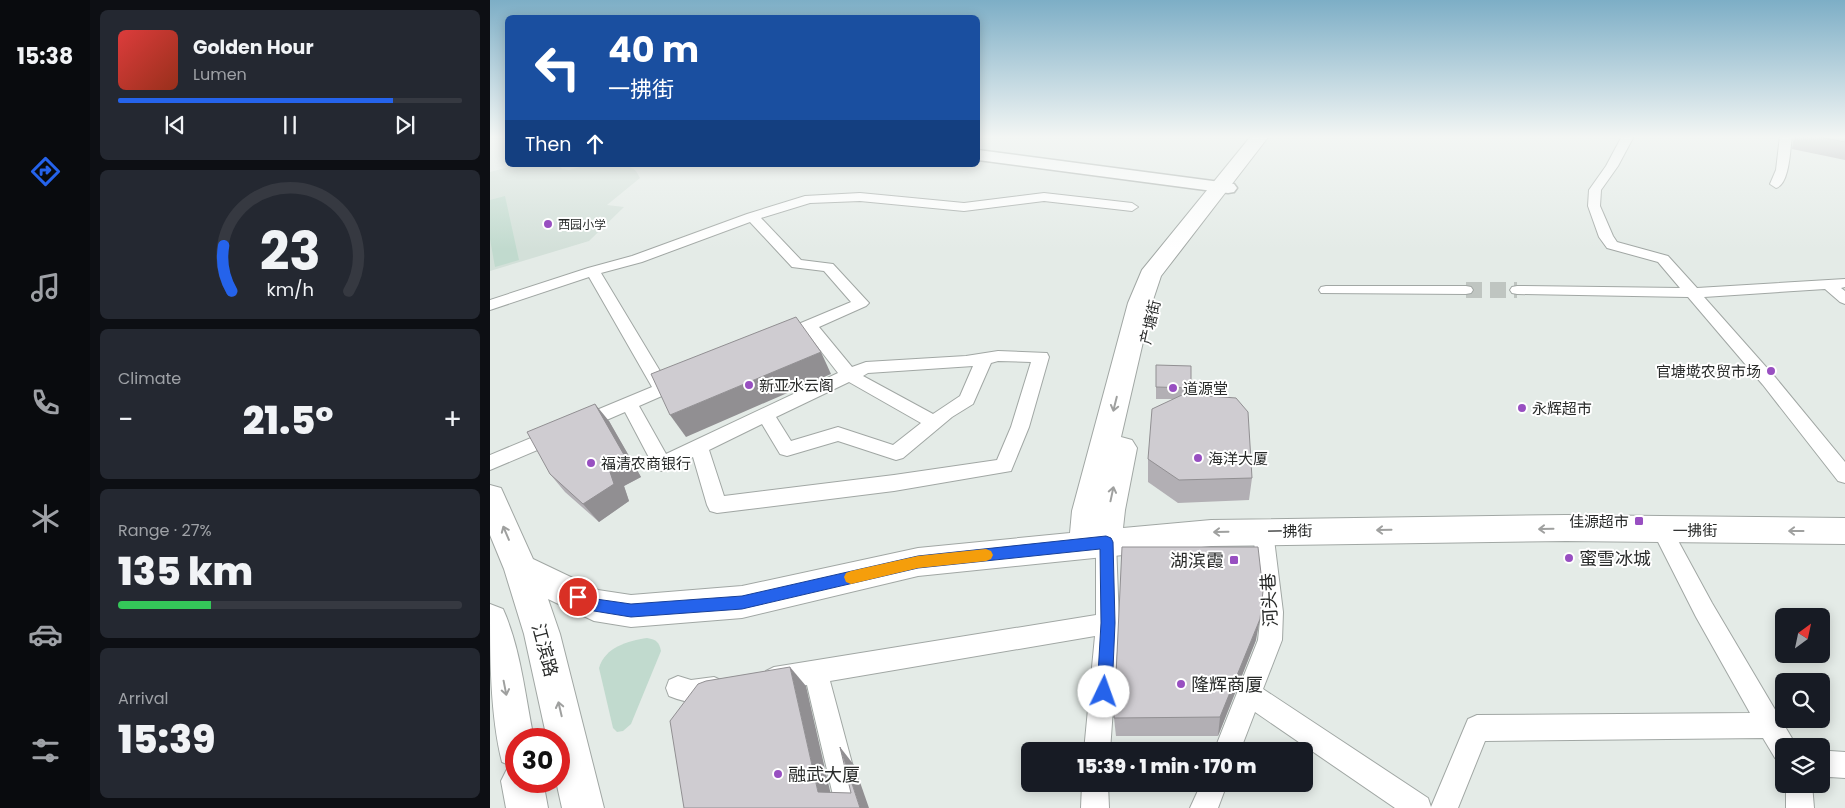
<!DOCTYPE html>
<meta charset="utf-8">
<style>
body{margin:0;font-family:Poppins,"Noto Sans SC",sans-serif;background:#242831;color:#f1f3f6;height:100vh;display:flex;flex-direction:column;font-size:19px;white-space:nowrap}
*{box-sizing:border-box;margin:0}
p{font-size:16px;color:#9ea1a6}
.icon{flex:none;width:28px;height:28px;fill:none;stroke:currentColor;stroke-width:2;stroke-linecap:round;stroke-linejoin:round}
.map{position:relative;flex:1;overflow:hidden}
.side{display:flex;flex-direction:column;gap:10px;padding:10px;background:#0d0f14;width:400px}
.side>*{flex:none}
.banner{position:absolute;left:15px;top:15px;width:475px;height:152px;border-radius:8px;box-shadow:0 2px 12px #0003;background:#1a4fa0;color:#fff;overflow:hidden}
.needle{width:32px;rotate:33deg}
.buttons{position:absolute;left:1285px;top:608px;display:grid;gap:10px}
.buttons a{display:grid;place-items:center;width:55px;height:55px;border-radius:8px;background:#171b24;box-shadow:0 2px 12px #0003;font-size:25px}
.speed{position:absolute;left:15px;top:728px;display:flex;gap:10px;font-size:25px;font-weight:700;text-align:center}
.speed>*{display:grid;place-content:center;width:65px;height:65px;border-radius:50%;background:#171b24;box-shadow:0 2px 12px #0003;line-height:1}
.speed .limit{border:8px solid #d22;background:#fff;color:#111}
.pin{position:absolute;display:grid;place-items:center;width:42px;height:42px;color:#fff;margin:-21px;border:2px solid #fff;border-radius:50%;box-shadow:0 1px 5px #0007}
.me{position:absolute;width:55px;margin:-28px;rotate:3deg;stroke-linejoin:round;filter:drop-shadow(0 0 4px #0008)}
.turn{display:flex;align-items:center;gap:18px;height:105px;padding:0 20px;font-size:22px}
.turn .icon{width:65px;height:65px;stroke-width:2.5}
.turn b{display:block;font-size:35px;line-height:42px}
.then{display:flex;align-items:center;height:48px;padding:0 20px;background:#0003;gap:10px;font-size:19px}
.big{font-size:38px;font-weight:800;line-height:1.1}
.side .card{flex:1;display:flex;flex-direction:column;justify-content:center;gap:8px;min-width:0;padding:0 18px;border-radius:8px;background:#242831}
.side .dial{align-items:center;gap:0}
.dial svg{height:130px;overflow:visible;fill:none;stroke:#363941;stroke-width:7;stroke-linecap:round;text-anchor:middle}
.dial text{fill:#f1f3f6;stroke:none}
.song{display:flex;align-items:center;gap:15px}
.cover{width:60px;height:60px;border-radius:8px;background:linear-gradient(135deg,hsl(0 70% 55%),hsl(10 70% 35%))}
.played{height:5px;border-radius:2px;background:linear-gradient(90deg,#2563eb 80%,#363941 80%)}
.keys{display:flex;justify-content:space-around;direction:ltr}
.heat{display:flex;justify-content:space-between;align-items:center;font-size:28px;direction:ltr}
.charge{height:8px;border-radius:4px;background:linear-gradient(90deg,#34c759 27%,#363941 0)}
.trip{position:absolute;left:531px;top:742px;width:292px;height:50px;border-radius:8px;background:#171b24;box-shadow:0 2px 12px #0003;font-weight:800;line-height:50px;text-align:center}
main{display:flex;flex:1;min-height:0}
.tab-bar{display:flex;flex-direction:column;width:90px;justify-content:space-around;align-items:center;background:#090b0e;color:#9ea1a6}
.tab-bar .icon{width:35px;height:35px}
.tab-bar .current{color:#2563eb}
.tab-bar b{font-size:22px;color:#f1f3f6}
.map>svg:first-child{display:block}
</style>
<main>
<nav class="tab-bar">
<b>15:38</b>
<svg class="icon current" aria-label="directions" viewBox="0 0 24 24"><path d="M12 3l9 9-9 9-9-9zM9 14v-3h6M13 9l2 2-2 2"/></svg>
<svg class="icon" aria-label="music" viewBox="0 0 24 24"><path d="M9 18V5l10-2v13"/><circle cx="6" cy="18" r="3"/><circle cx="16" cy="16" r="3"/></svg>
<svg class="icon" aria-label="phone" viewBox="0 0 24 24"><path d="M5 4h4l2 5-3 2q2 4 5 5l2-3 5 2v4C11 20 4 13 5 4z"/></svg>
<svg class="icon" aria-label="climate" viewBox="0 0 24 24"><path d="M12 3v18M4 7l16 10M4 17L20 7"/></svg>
<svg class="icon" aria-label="car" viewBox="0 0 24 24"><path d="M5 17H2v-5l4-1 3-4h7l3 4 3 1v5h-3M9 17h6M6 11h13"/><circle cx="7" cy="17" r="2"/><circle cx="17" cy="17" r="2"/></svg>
<svg class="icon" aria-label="filters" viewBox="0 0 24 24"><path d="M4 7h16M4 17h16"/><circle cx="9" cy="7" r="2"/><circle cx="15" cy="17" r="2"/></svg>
</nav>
<section class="side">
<div class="card">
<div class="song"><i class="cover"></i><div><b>Golden Hour</b><p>Lumen</p></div></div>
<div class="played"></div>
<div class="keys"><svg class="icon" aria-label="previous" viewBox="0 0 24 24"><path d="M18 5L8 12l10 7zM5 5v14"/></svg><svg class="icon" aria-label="pause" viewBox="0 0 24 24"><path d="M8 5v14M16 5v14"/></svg><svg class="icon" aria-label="next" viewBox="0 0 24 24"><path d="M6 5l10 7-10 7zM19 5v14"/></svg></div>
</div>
<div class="card dial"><svg viewBox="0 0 100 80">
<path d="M14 69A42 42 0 1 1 86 69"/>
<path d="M14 69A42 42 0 0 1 9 41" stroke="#2563eb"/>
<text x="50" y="56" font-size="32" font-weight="700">23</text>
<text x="50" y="72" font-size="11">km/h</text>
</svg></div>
<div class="card"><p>Climate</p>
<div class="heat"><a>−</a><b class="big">21.5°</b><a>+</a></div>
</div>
<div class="card"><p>Range · 27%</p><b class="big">135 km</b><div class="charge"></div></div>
<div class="card"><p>Arrival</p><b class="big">15:39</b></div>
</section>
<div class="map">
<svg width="1355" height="808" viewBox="0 0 1355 808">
<rect width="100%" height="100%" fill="#e4ebe7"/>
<!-- built -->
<path fill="#d3e0d9" d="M27,165H69L72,169L79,170L97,165H137L146,171L150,178L117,205L134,207L99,241L0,271V172Z"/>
<!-- green -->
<g fill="#c1dace">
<path d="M15,196L29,260L5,267L0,239V200Z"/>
<path d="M157,638C167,640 169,642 171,651L141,724L133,731L127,732L123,728L109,668C115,647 138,641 157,638Z"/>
</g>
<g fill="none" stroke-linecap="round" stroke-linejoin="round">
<!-- street-tunnel -->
<path stroke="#bfc5c1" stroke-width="16" stroke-dasharray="16 8" stroke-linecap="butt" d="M976,290H1027"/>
<!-- street casing -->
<g stroke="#a1a7a4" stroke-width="2">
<g id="street">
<path d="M1132,136H1144L1128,166L1111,190L1110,206L1123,236L1127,242L1178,256L1207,288L1355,279V287L1351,288L1355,291V304L1350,302L1335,289L1214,297L1285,377L1355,462V483L1348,481L1273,385L1198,297L1027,294L1022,293L1020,290L1022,287L1027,286L1190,288L1168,262L1117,248L1109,237L1098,206L1099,190L1116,166Z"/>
<path d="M1290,136H1302C1300,148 1300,184 1286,188L1280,184L1286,170Z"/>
<path d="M370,193L474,203L554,193L642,203L648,207L642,211L554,201L474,211L370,201L320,203L271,218L311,260L343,264L379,303L376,306L329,327L362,367L376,362L476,356L508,351L557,353L559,357L539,427L521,471L404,491L227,513L220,511L217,505L203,457L172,471L165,469L135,412L91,431L85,429L82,424L85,419L162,387L99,277L0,310V300L98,268L142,256L257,214L315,196ZM260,222L302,267L334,271L361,302L287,333L285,337L287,341H299L317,333L348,373L176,454L149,406L197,385L199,381L197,377L191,375L176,381L111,273L152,262ZM508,361L541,362L521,427L507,460L404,475L234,496L219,450L272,424L290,454L297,456L348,441L406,460L413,458L462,417L483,404L501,363ZM483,366L470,396L443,414L373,376L378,373ZM359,382L431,423L403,445L348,427L301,441L286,417Z"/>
<path d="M836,286H976L981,287L983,290L981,293L976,294L831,293L829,290L831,287Z"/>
<path d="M65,428L71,430L74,435L71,440L0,470V455Z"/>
<path d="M1172,522L1179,524L1222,603L1303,740L1306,746H1294V762L1285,758L1273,738L995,741L968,808H905L765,712L750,751H724L768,640L771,612L763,531L766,525L773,523L780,525L783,531L793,612L792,640L773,689L938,798L941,807L978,719L987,715L1260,713L1206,617L1162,530L1165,524Z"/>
<path d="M616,533L623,536L626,542L629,623L620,751H594L605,636L340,681L374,808H346L317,685L284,691L276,687L272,679L276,671L284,667L606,615V542L609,536Z"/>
<path d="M188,676L201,680L224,677L233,681L236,689L233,697C214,705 198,704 179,696L176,688L179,680Z"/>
<path d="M1340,751L1355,752V778L1340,777L1331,780V754Z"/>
<path d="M592,784H618L619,808H591Z"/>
<path d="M711,784H737L728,808H700Z"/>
<path d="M1296,784H1322L1324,808H1296Z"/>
</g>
</g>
<!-- secondary casing -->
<g stroke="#a1a7a4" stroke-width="3">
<path id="secondary" d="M488,150L738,183L744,184L747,188L744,192L738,193L488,160Z"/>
</g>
<!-- primary casing -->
<g stroke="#a1a7a4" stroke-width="2">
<g id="primary">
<path d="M761,136H779L671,276L662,303L631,437L642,440L647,448L635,510L633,528L721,520L1076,515L1355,518V544L1076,541L721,546L428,576L252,618L141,627L104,621L58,599L70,634L114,808H72L66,781H69V739H57L34,634L14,569L0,535V485L11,488L43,559L108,590L141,595L252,586L428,548L580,533L582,511L638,303L652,270Z"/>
<path d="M0,604L13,609C31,649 35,696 44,739H26V781H53L58,808H16L11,781L19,765L12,762C0,715 0,654 0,604Z"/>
</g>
</g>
<!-- street -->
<use href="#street" fill="#fff" fill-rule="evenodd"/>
<!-- secondary -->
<use href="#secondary" fill="#fff" fill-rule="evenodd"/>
<!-- primary -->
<use href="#primary" fill="#fff" fill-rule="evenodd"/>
</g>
<!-- wall -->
<g fill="#b2afb4">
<path d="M1306,136H1355V160L1302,149L1303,141Z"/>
<path d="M666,387L701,388V395L762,478L759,500L688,503L658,482V459L682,399H666Z"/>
<path d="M119,421L151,477L134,486L139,501L109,522L75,492L60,474Z"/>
<path d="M766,640L728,736H626L624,718Z"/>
</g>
<!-- shaded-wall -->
<g fill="#918f92">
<path d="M331,352L341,374L196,437L180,415Z"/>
<path d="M105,404L119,421L151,477L134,486L139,501L109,522L93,504L119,469Z"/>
<path d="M770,619L766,640L728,736L730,717Z"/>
<path d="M300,667L316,686L344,808L328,792Z"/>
<path d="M350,747L364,765L379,808H370Z"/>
</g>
<!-- building -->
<g fill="#cfccd1" stroke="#918f92">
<path d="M1324,136H1355V142Z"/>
<path d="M306,317L331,352L180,415L161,374Z"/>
<path d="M666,365L701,366V388L666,387Z"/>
<path d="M694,394L746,398L758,412L762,478L689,480L658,459L662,409Z"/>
<path d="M105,404L137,460L119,469L124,484L93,504L60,474L37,432Z"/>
<path d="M632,547H768L773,591L770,619L730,717L624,718Z"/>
<path d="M300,667L328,792L361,793L350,747L370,808H194L180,721L208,684L216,681Z"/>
</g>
<!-- one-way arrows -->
<defs><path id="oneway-shaft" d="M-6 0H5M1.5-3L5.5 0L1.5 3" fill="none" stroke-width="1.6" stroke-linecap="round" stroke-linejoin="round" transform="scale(1.25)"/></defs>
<g stroke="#9fa09f">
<use href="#oneway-shaft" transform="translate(625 404) rotate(104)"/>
<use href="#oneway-shaft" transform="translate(622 494) rotate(-78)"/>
<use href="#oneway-shaft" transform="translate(1056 529) rotate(179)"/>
<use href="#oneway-shaft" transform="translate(894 530) rotate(179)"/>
<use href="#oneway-shaft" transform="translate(1306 531) rotate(-180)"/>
<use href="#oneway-shaft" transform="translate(731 532) rotate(179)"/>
<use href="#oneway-shaft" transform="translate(16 533) rotate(-113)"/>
<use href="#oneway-shaft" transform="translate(15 688) rotate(79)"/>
<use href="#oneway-shaft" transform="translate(70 709) rotate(-103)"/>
</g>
<!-- sky -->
<linearGradient id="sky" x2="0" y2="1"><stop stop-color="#7daec6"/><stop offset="0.55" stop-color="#f3f6f4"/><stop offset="1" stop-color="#f3f6f4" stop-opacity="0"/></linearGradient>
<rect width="1355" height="249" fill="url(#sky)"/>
<!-- route -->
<path fill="#2563eb" stroke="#184099" d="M616,536L621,538L623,542L625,623L622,692L620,698L614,700L609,698L607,692L611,623L610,549L428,568L252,609L141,617L104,611L82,601L80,597L82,592L88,590L106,599L141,604L252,596L428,556Z"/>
<!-- slow -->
<path fill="#f59e0b" d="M496,549L501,551L503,555L501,559L496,561L428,568L361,584L356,582L354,577L356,573L361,571L428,556Z"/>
<!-- markers -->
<g fill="#984fc1" stroke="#fff" stroke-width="2">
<circle cx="58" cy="224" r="5"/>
<circle cx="1281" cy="371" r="5"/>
<circle cx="259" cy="385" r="5"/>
<circle cx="683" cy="388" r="5"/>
<circle cx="1032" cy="408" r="5"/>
<circle cx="708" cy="458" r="5"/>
<circle cx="101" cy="463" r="5"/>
<rect x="1144" y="516" width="10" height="10" rx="2.5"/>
<circle cx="1079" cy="558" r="5"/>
<rect x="739" y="555" width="10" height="10" rx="2.5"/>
<circle cx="691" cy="684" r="5"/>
<circle cx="288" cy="774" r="5"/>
</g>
<g text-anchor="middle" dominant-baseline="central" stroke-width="4" stroke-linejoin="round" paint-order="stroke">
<!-- far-poi labels -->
<g font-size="12" fill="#292b2a" stroke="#fff" text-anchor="start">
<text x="68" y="224">西园小学</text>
</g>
<!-- street labels -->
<g font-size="15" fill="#292b2a" stroke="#fff">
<text transform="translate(660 322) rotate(-77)">产塘街</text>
<text x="1205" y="530">一拂街</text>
<text transform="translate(800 531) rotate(-1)">一拂街</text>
</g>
<!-- poi labels -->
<g font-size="15" fill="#292b2a" stroke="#fff" text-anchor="start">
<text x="1271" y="371" text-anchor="end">官塘墘农贸市场</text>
<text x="269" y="385">新亚水云阁</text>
<text x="693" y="388">道源堂</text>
<text x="1042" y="408">永辉超市</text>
<text x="718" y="458">海洋大厦</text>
<text x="111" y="463">福清农商银行</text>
<text x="1139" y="521" text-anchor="end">佳源超市</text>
</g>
<!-- near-poi labels -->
<g font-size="18" fill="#292b2a" stroke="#fff" text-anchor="start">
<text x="1089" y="558">蜜雪冰城</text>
<text x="734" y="560" text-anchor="end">湖滨霞</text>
<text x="701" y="684">隆辉商厦</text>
<text x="298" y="774">融武大厦</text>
</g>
<!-- near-street labels -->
<g font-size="18" fill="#292b2a" stroke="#fff">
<text transform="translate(779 600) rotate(-93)">河头巷</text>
<text transform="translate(55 650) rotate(75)">江滨路</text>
</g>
</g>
</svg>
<div class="buttons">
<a><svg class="needle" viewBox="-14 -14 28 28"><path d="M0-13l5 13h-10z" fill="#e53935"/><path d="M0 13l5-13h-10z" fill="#9ea1a6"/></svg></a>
<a><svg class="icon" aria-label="search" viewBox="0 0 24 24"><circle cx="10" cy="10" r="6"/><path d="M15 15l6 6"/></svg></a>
<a><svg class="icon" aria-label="layers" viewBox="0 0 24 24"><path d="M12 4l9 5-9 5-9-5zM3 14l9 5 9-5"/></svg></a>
</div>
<div class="speed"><div class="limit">30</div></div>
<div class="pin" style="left:88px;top:597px;background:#d93025"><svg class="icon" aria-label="arrive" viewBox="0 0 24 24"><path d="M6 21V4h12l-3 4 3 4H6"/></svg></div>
<svg class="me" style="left:614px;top:692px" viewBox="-20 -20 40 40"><circle r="19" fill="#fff"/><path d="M0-13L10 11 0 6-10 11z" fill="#2563eb"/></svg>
<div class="trip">15:39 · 1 min · 170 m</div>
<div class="banner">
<div class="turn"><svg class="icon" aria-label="left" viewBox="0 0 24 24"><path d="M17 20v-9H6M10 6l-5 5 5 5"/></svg><div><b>40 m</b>一拂街</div></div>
<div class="then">Then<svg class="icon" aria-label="ahead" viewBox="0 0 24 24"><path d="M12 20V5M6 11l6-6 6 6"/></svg></div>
</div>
</div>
</main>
